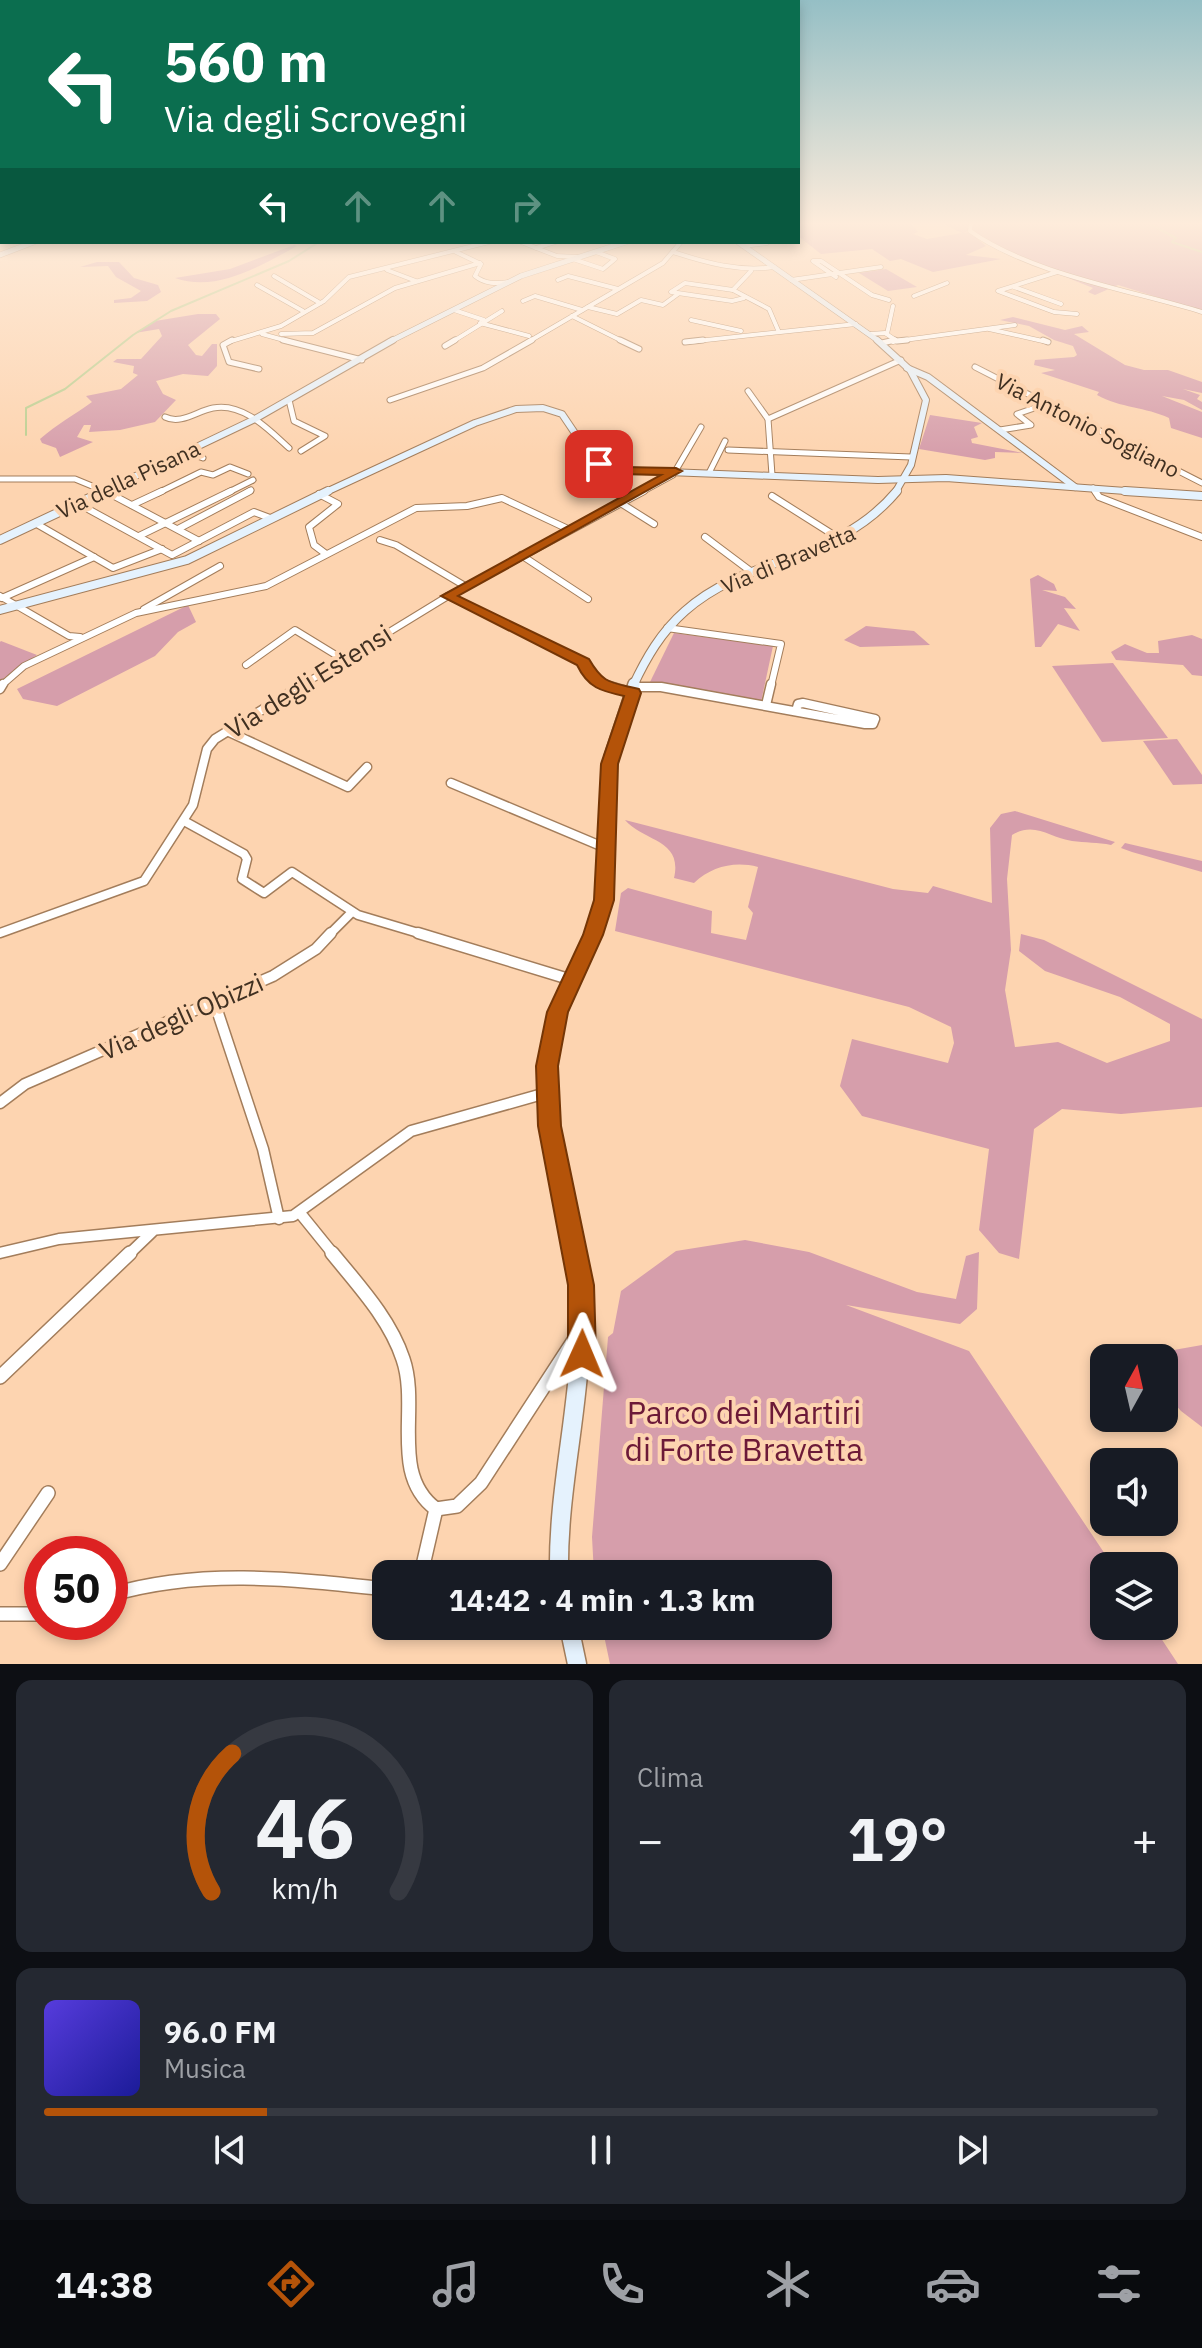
<!DOCTYPE html>
<html lang="it">
<meta charset="utf-8">
<style>
body{margin:0;font-family:"IBM Plex Sans",sans-serif;background:#242831;color:#f1f3f6;height:100vh;display:flex;flex-direction:column;font-size:30px;white-space:nowrap}
*{box-sizing:border-box;margin:0}
p{font-size:26px;color:#9ea1a6}
.icon{flex:none;width:44px;height:44px;fill:none;stroke:currentColor;stroke-width:2;stroke-linecap:round;stroke-linejoin:round}
.map{position:relative;height:1664px;overflow:hidden}
.sheet{display:flex;flex-direction:column;gap:16px;padding:16px;background:#0d0f14;flex:1}
.sheet>*{flex:none}
.guide{position:absolute;left:0px;top:0px;width:800px;height:244px;box-shadow:0 4px 12px #0003;background:#0b6e4f;color:#fff;overflow:hidden}
.needle{width:52px;rotate:8deg}
.fabs{position:absolute;left:1090px;top:1344px;display:grid;gap:16px}
.fabs a{display:grid;place-items:center;width:88px;height:88px;border-radius:16px;background:#171b24;box-shadow:0 4px 12px #0003;font-size:40px}
.speed{position:absolute;left:24px;top:1536px;display:flex;gap:16px;font-size:40px;font-weight:700;text-align:center}
.speed>*{display:grid;place-content:center;width:104px;height:104px;border-radius:50%;background:#171b24;box-shadow:0 4px 12px #0003;line-height:1}
.speed .limit{border:12px solid #d22;background:#fff;color:#111}
.pin{position:absolute;display:grid;place-items:center;width:68px;height:68px;color:#fff;margin:-34px;border-radius:16px;box-shadow:0 4px 12px #0006}
.me{position:absolute;width:88px;margin:-44px;rotate:1deg;stroke-linejoin:round;filter:drop-shadow(0 0 6px #0008)}
.turn{display:flex;align-items:center;gap:28px;height:168px;padding:0 32px;font-size:36px}
.turn .icon{width:104px;height:104px;stroke-width:2.5}
.turn b{display:block;font-size:56px;line-height:68px}
.lanes{display:flex;align-items:center;height:76px;padding:0 32px;background:#0003;justify-content:center;gap:40px;direction:ltr}
.lanes .off{opacity:.35}
.big{font-size:60px;font-weight:800;line-height:1.1}
.sheet .card{flex:1;display:flex;flex-direction:column;justify-content:center;gap:12px;min-width:0;padding:0 28px;border-radius:16px;background:#242831}
.sheet .dial{align-items:center;gap:0}
.dial svg{height:208px;overflow:visible;fill:none;stroke:#363941;stroke-width:7;stroke-linecap:round;text-anchor:middle}
.dial text{fill:#f1f3f6;stroke:none}
.song{display:flex;align-items:center;gap:24px}
.cover{width:96px;height:96px;border-radius:12px;background:linear-gradient(135deg,hsl(250 70% 55%),hsl(240 70% 35%))}
.played{height:8px;border-radius:4px;background:linear-gradient(90deg,#b45309 20%,#363941 20%)}
.keys{display:flex;justify-content:space-around;direction:ltr}
.heat{display:flex;justify-content:space-between;align-items:center;font-size:44px;direction:ltr}
.sheet .tiles{flex:1;display:grid;gap:16px;grid-template-columns:1fr 1fr}
.card:last-child{grid-column:span 2}
.trip{position:absolute;left:372px;top:1560px;width:460px;height:80px;border-radius:16px;background:#171b24;box-shadow:0 4px 12px #0003;font-weight:800;line-height:80px;text-align:center}
.tab-bar{display:flex;height:128px;justify-content:space-around;align-items:center;background:#090b0e;color:#9ea1a6}
.tab-bar .icon{width:56px;height:56px}
.tab-bar .on{color:#b45309}
.tab-bar b{font-size:36px;color:#f1f3f6}
.map>svg:first-child{display:block}
</style>
<div class="map">
<svg width="1202" height="1664" viewBox="0 0 1202 1664">
<rect width="100%" height="100%" fill="#fdd4b0"/>
<!-- green -->
<g fill="#d69eab">
<path d="M798,223H911L918,232L913,234L927,239L962,233L944,224L969,223L968,231L963,233L969,232L986,246L966,255L1001,259L933,272L901,259L890,261L872,249L821,254L798,236Z"/>
<path d="M972,223H1202V311L1118,285L1095,295L1088,292L1093,288L996,249L971,230Z"/>
<path d="M294,245L297,246C260,266 217,293 175,278L230,269Z"/>
<path d="M97,262H119L134,278L158,285L161,292L147,301L114,303V300L131,298L141,291L116,277L108,266L80,267Z"/>
<path d="M886,269L917,287L888,291L859,273Z"/>
<path d="M198,314H216L220,319L188,345L196,355L202,356L212,344H217V366L208,376L183,374L156,381L163,394L176,400L155,422L120,430L89,432L91,425H84L77,437L93,442L60,457L56,448L42,443L40,439C57,424 74,415 92,402L86,396L121,389L138,375L133,373L134,366L113,362L117,359H141L162,336L159,329L135,333L155,321Z"/>
<path d="M1013,317L1065,330L1082,326L1089,332L1074,334L1125,365L1144,370H1168L1202,382V393L1183,389L1200,395L1197,399L1202,402V410L1184,400L1162,396L1202,412V438L1171,428L1169,418C1146,407 1120,408 1097,395L1099,392L1041,373L1055,370L1034,365L1035,360L1074,357L1077,355L1073,346L1054,340L1029,326L1000,320Z"/>
<path d="M930,415L982,423L974,427L978,437L971,439L972,443L1023,453L995,452V458L985,460L919,449Z"/>
<path d="M1038,575L1054,584L1057,591L1042,590L1065,597L1076,609L1064,608L1080,631L1058,624L1041,647H1035L1030,579Z"/>
<path d="M188,605L196,622L178,632L155,656L57,706L23,699L17,689Z"/>
<path d="M866,626L914,631L930,645L860,647L844,640Z"/>
<path d="M674,633L773,646L761,702L650,682Z"/>
<path d="M1192,635L1202,639V676L1192,675L1183,665L1116,660L1111,652L1125,644L1147,653H1159L1158,641Z"/>
<path d="M1,641L37,655L0,681V642Z"/>
<path d="M1113,663L1168,738L1102,742L1052,666Z"/>
<path d="M1177,739L1202,775V784L1173,785L1143,741Z"/>
<path d="M1015,811L1115,842L1111,845C1098,842 1085,843 1072,841C1050,838 1035,821 1012,835L1007,879L1011,950L1005,990L1015,1047L1058,1042L1107,1063L1170,1041V1024L1120,997L1045,971L1019,951L1021,934L1044,940L1202,1019V1107L1121,1114L1062,1109L1034,1129L1019,1259L999,1253L979,1230L989,1149L862,1116L840,1086L852,1039L948,1063L954,1043L951,1027L909,1007L615,931L621,893L628,888L712,911L711,933L746,940L753,913L748,907L758,867C735,861 712,866 694,883L674,878C683,839 644,842 625,820L893,889L928,893L933,886L992,903L990,828L1001,814Z"/>
<path d="M1125,843L1202,861V872L1132,852L1121,848Z"/>
<path d="M745,1240L809,1252L917,1292L956,1299L966,1256L979,1252L977,1309L960,1324L846,1305L969,1351L1113,1566H1104V1626H1153L1178,1664H610L602,1626H818V1574H594L592,1537L608,1337L613,1333L621,1291L676,1251Z"/>
<path d="M1202,1345V1427L1181,1411L1164,1392V1358L1134,1357Z"/>
</g>
<g fill="none" stroke-linecap="round" stroke-linejoin="round">
<!-- stream -->
<g stroke="#bacf90" stroke-width="2">
<path d="M1148,223L1176,238L1172,242L1202,252"/>
<path d="M26,435V408L65,389L133,335L171,311L289,261L319,242"/>
</g>
<!-- street-far5 casing -->
<g stroke="#a37d5b" stroke-width="5">
<g id="street-far5">
<path d="M971,223L970,231C1031,274 1130,290 1202,312"/>
<path d="M521,242L557,256L577,257"/>
<path d="M743,246L767,243"/>
<path d="M536,248L555,242"/>
<path d="M456,252L481,264L475,276C485,284 496,284 509,282"/>
<path d="M673,252C707,263 739,272 774,267"/>
<path d="M573,259L603,269L615,259L596,252"/>
<path d="M387,270L416,281"/>
<path d="M751,271L733,290L769,309L778,330"/>
<path d="M1057,272L998,291L1054,312L1077,314"/>
<path d="M274,276L320,303"/>
<path d="M836,277L813,261H821L872,295L889,300"/>
<path d="M558,280L568,276L618,289"/>
<path d="M791,280L881,267"/>
<path d="M257,285L303,311"/>
<path d="M1014,287L1061,304"/>
<path d="M733,290L685,283L671,292L732,301L744,298"/>
<path d="M914,296L947,283"/>
<path d="M523,301L535,296L582,310"/>
<path d="M588,307L617,314L641,300L663,305L678,294"/>
<path d="M454,310L484,320"/>
<path d="M572,316L624,342"/>
<path d="M691,320L741,331"/>
<path d="M480,323L529,336"/>
<path d="M989,329L1047,342"/>
<path d="M262,334L291,342"/>
<path d="M281,334L313,333L395,288L480,263"/>
<path d="M870,334L885,333L897,341L893,342"/>
<path d="M887,334L893,306"/>
<path d="M897,341L1015,325"/>
<path d="M228,342L281,326L324,301L349,277L489,242"/>
<path d="M452,342L502,311"/>
<path d="M528,342L663,263L681,242"/>
<path d="M688,342L856,324"/>
</g>
</g>
<!-- street-far4 casing -->
<g stroke="#a37d5b" stroke-width="7">
<g id="street-far4">
<path d="M232,340L223,345L229,362L259,369"/>
<path d="M283,340L362,360"/>
<path d="M620,340L639,349"/>
<path d="M1043,340L1048,342"/>
<path d="M897,341L907,340"/>
<path d="M685,342L703,340"/>
<path d="M882,343L895,340"/>
<path d="M445,346L455,340"/>
<path d="M975,367L1202,483"/>
<path d="M748,391L768,419L772,475"/>
<path d="M289,400L294,421L325,436L301,451"/>
<path d="M390,400L483,368L532,340"/>
<path d="M165,417C181,425 197,411 213,408C243,402 269,430 289,448"/>
<path d="M768,419L901,360"/>
<path d="M1000,430L1031,425L1017,414L1046,404"/>
<path d="M728,450L911,457"/>
<path d="M186,452L203,458"/>
<path d="M709,473L725,441"/>
<path d="M0,479H75L109,493"/>
<path d="M1093,488L1096,493"/>
<path d="M158,493L201,472L213,475L230,467L248,474"/>
<path d="M227,493L253,480"/>
<path d="M246,493L251,490"/>
<path d="M640,493L673,475L701,427"/>
</g>
</g>
<!-- street-far3 casing -->
<g stroke="#a37d5b" stroke-width="8">
<g id="street-far3">
<path d="M105,491L199,541"/>
<path d="M1095,491L1099,497L1202,537"/>
<path d="M319,494L338,504L309,527L314,545L326,554"/>
<path d="M772,496L840,539"/>
<path d="M619,502L654,524"/>
<path d="M77,503L172,555L254,512L270,518"/>
<path d="M132,505L162,491"/>
<path d="M35,523L113,568L162,549"/>
<path d="M178,529L250,491"/>
<path d="M139,536L231,491"/>
<path d="M705,537L753,573"/>
<path d="M380,540L396,545L465,586"/>
<path d="M521,555L588,599"/>
<path d="M0,596L69,636L80,637"/>
<path d="M448,596L584,662L594,677L607,686"/>
<path d="M2,598L94,557"/>
<path d="M144,609L220,566"/>
<path d="M667,628L781,644L771,686"/>
<path d="M246,665L295,630L344,660"/>
<path d="M1,686L24,666L136,613L266,586L416,508L467,506L502,498L568,529"/>
<path d="M301,686L448,596L644,491"/>
</g>
</g>
<!-- street-far2 casing -->
<g stroke="#a37d5b" stroke-width="11">
<g id="street-far2">
<path d="M603,684L633,693"/>
<path d="M636,687H661L865,724H873L875,719L803,703L798,704L796,711"/>
<path d="M0,689L3,684"/>
<path d="M766,705L771,684"/>
<path d="M227,731L348,787L367,767"/>
<path d="M451,783L608,849"/>
<path d="M184,821L244,854L247,859L242,879L264,893L292,872L358,915L425,935"/>
<path d="M0,933L144,881L193,805L207,749L215,739L304,684"/>
<path d="M329,935L351,913"/>
</g>
</g>
<!-- street-far1 casing -->
<g stroke="#a37d5b" stroke-width="13">
<g id="street-far1">
<path d="M418,933L572,980"/>
<path d="M215,1004L263,1149L279,1219"/>
<path d="M0,1103L25,1084L273,976L316,949L331,933"/>
<path d="M300,1213L334,1255"/>
<path d="M0,1253L59,1239L293,1216L411,1131L546,1093"/>
<path d="M128,1255L152,1232"/>
</g>
</g>
<!-- street casing -->
<g stroke="#a37d5b" stroke-width="16">
<g id="street">
<path d="M332,1253C358,1285 390,1319 403,1359C420,1408 389,1474 436,1509L457,1506L481,1483L576,1337"/>
<path d="M0,1377L130,1253"/>
<path d="M0,1564L48,1493"/>
<path d="M421,1574L436,1509"/>
<path d="M110,1595C201,1568 293,1579 386,1589"/>
<path d="M0,1614H42"/>
</g>
</g>
<!-- secondary-far5 casing -->
<g stroke="#a37d5b" stroke-width="6">
<g id="secondary-far5">
<path d="M738,242L880,342"/>
<path d="M0,255L34,242"/>
<path d="M389,342L521,276L626,242"/>
</g>
</g>
<!-- secondary-far4 casing -->
<g stroke="#a37d5b" stroke-width="8">
<g id="secondary-far4">
<path d="M877,340L910,370L926,400L911,465L895,493"/>
<path d="M907,368L928,377L1075,487"/>
<path d="M100,493L255,419L393,340"/>
<path d="M324,493L475,423L516,409L543,408L562,414L593,460L617,470L878,480L946,478L1153,493"/>
</g>
</g>
<!-- secondary-far3 casing -->
<g stroke="#a37d5b" stroke-width="10">
<g id="secondary-far3">
<path d="M1125,491L1202,496"/>
<path d="M0,540L104,491"/>
<path d="M0,610L187,560L328,491"/>
<path d="M633,686C646,658 661,632 685,611C749,554 836,564 897,491"/>
</g>
</g>
<!-- secondary-far2 casing -->
<g stroke="#a37d5b" stroke-width="14">
<path id="secondary-far2" d="M593,935L607,885L610,757L634,684"/>
</g>
<!-- secondary-far1 casing -->
<g stroke="#a37d5b" stroke-width="17">
<path id="secondary-far1" d="M575,1255C561,1184 534,1108 552,1036C561,1000 581,968 594,933"/>
</g>
<!-- secondary casing -->
<g stroke="#a37d5b" stroke-width="21">
<g id="secondary">
<path d="M559,1574C557,1465 595,1362 575,1253"/>
<path d="M569,1626L577,1664"/>
</g>
</g>
<!-- street-far5 -->
<use href="#street-far5" stroke="#fff" stroke-width="4"/>
<!-- street-far4 -->
<use href="#street-far4" stroke="#fff" stroke-width="5"/>
<!-- street-far3 -->
<use href="#street-far3" stroke="#fff" stroke-width="6"/>
<!-- street-far2 -->
<use href="#street-far2" stroke="#fff" stroke-width="8"/>
<!-- street-far1 -->
<use href="#street-far1" stroke="#fff" stroke-width="10"/>
<!-- street -->
<use href="#street" stroke="#fff" stroke-width="13"/>
<!-- secondary-far5 -->
<use href="#secondary-far5" stroke="#e5f2fd" stroke-width="5"/>
<!-- secondary-far4 -->
<use href="#secondary-far4" stroke="#e5f2fd" stroke-width="6"/>
<!-- secondary-far3 -->
<use href="#secondary-far3" stroke="#e5f2fd" stroke-width="8"/>
<!-- secondary-far2 -->
<use href="#secondary-far2" stroke="#e5f2fd" stroke-width="11"/>
<!-- secondary-far1 -->
<use href="#secondary-far1" stroke="#e5f2fd" stroke-width="14"/>
<!-- secondary -->
<use href="#secondary" stroke="#e5f2fd" stroke-width="18"/>
</g>
<!-- sky -->
<linearGradient id="sky" x2="0" y2="1"><stop stop-color="#95bfc5"/><stop offset="0.49" stop-color="#feecdb"/><stop offset="1" stop-color="#feecdb" stop-opacity="0"/></linearGradient>
<rect width="1202" height="456" fill="url(#sky)"/>
<!-- route -->
<path fill="#b45309" stroke="#753606" stroke-width="2" d="M599,461L620,467L676,468L682,471L458,596L589,659C604,685 611,682 639,689L641,693L618,764L614,900L603,935L568,1012L558,1066L561,1126L594,1285L596,1354L592,1364L582,1368L572,1364L568,1354V1285L538,1126L536,1066L547,1012L583,935L594,900L601,764L624,696C601,691 588,688 577,665L441,596L661,475L619,474L595,467V462Z"/>
<g text-anchor="middle" dominant-baseline="central" stroke-width="8" stroke-linejoin="round" paint-order="stroke">
<!-- far-street labels -->
<g font-size="22" fill="#403021" stroke="#fdd4b0">
<text transform="translate(1088 425) rotate(27)">Via Antonio Sogliano</text>
<text transform="translate(128 479) rotate(-25)">Via della Pisana</text>
<text transform="translate(788 559) rotate(-23)">Via di Bravetta</text>
</g>
<!-- street labels -->
<g font-size="26" fill="#403021" stroke="#fdd4b0">
<text transform="translate(308 681) rotate(-32)">Via degli Estensi</text>
<text transform="translate(181 1016) rotate(-24)">Via degli Obizzi</text>
</g>
<!-- near-park labels -->
<g font-size="32" fill="#6c1a38" stroke="#fdd4b0">
<text x="744" y="1412">Parco dei Martiri<tspan x="744" dy="37">di Forte Bravetta</tspan></text>
</g>
</g>
</svg>
<div class="fabs">
<a><svg class="needle" viewBox="-14 -14 28 28"><path d="M0-13l5 13h-10z" fill="#e53935"/><path d="M0 13l5-13h-10z" fill="#9ea1a6"/></svg></a>
<a><svg class="icon" aria-label="sound" viewBox="0 0 24 24"><path d="M4 9h4l5-4v14l-5-4H4zM17 9q2 3 0 6"/></svg></a>
<a><svg class="icon" aria-label="layers" viewBox="0 0 24 24"><path d="M12 4l9 5-9 5-9-5zM3 14l9 5 9-5"/></svg></a>
</div>
<div class="speed"><div class="limit">50</div></div>
<div class="pin" style="left:599px;top:464px;background:#d93025"><svg class="icon" aria-label="arrive" viewBox="0 0 24 24"><path d="M6 21V4h12l-3 4 3 4H6"/></svg></div>
<svg class="me" style="left:582px;top:1354px" viewBox="-20 -20 40 40"><path d="M0-17L14 15 0 8-14 15z" fill="#b45309" stroke="#fff" stroke-width="4"/></svg>
<div class="trip">14:42 · 4 min · 1.3 km</div>
<div class="guide">
<div class="turn"><svg class="icon" aria-label="left" viewBox="0 0 24 24"><path d="M17 20v-9H6M10 6l-5 5 5 5"/></svg><div><b>560 m</b>Via degli Scrovegni</div></div>
<div class="lanes"><svg class="icon" aria-label="left" viewBox="0 0 24 24"><path d="M17 20v-9H6M10 6l-5 5 5 5"/></svg><svg class="icon off" aria-label="ahead" viewBox="0 0 24 24"><path d="M12 20V5M6 11l6-6 6 6"/></svg><svg class="icon off" aria-label="ahead" viewBox="0 0 24 24"><path d="M12 20V5M6 11l6-6 6 6"/></svg><svg class="icon off" aria-label="right" viewBox="0 0 24 24"><path d="M7 20v-9h11M14 6l5 5-5 5"/></svg></div>
</div>
</div>
<section class="sheet">
<div class="tiles">
<div class="card dial"><svg viewBox="0 0 100 80">
<path d="M14 69A42 42 0 1 1 86 69"/>
<path d="M14 69A42 42 0 0 1 22 16" stroke="#b45309"/>
<text x="50" y="56" font-size="32" font-weight="700">46</text>
<text x="50" y="72" font-size="11">km/h</text>
</svg></div>
<div class="card"><p>Clima</p>
<div class="heat"><a>−</a><b class="big">19°</b><a>+</a></div>
</div>
<div class="card">
<div class="song"><i class="cover"></i><div><b>96.0 FM</b><p>Musica</p></div></div>
<div class="played"></div>
<div class="keys"><svg class="icon" aria-label="previous" viewBox="0 0 24 24"><path d="M18 5L8 12l10 7zM5 5v14"/></svg><svg class="icon" aria-label="pause" viewBox="0 0 24 24"><path d="M8 5v14M16 5v14"/></svg><svg class="icon" aria-label="next" viewBox="0 0 24 24"><path d="M6 5l10 7-10 7zM19 5v14"/></svg></div>
</div>
</div>
</section>
<nav class="tab-bar">
<b>14:38</b>
<svg class="icon on" aria-label="directions" viewBox="0 0 24 24"><path d="M12 3l9 9-9 9-9-9zM9 14v-3h6M13 9l2 2-2 2"/></svg>
<svg class="icon" aria-label="music" viewBox="0 0 24 24"><path d="M9 18V5l10-2v13"/><circle cx="6" cy="18" r="3"/><circle cx="16" cy="16" r="3"/></svg>
<svg class="icon" aria-label="phone" viewBox="0 0 24 24"><path d="M5 4h4l2 5-3 2q2 4 5 5l2-3 5 2v4C11 20 4 13 5 4z"/></svg>
<svg class="icon" aria-label="climate" viewBox="0 0 24 24"><path d="M12 3v18M4 7l16 10M4 17L20 7"/></svg>
<svg class="icon" aria-label="car" viewBox="0 0 24 24"><path d="M5 17H2v-5l4-1 3-4h7l3 4 3 1v5h-3M9 17h6M6 11h13"/><circle cx="7" cy="17" r="2"/><circle cx="17" cy="17" r="2"/></svg>
<svg class="icon" aria-label="filters" viewBox="0 0 24 24"><path d="M4 7h16M4 17h16"/><circle cx="9" cy="7" r="2"/><circle cx="15" cy="17" r="2"/></svg>
</nav>
